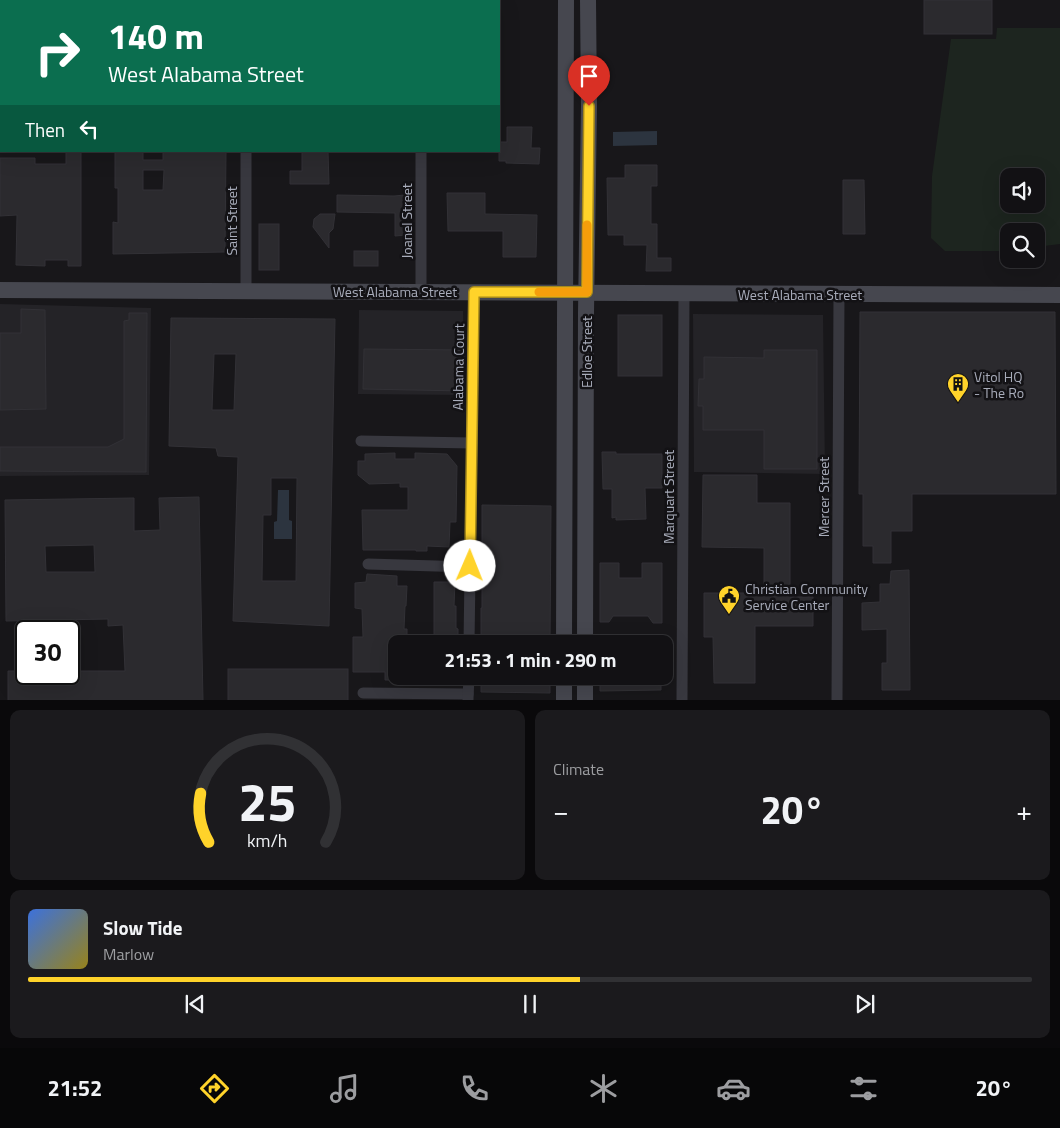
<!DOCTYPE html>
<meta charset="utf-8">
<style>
body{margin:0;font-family:"Titillium Web",sans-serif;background:#1b1a1d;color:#f1f3f6;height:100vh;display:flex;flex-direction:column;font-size:19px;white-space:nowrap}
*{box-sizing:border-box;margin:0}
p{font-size:16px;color:#9c9da0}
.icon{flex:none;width:28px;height:28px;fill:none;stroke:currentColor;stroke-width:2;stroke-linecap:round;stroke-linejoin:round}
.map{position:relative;height:700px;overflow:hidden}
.panel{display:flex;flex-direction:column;gap:10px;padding:10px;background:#0a090b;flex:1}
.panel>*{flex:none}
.hud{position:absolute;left:0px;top:0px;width:500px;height:152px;box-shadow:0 5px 20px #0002,0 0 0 1px #313134;background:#0b6e4f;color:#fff;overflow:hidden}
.fabs{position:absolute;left:1000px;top:168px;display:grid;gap:10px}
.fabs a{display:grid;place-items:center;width:45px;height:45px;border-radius:10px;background:#121114;box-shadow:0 5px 20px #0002,0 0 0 1px #313134;font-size:25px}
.speed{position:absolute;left:15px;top:620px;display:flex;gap:10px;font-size:25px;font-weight:700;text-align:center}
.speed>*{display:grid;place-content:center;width:65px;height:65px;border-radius:50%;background:#121114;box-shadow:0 5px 20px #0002,0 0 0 1px #313134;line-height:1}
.speed .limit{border:2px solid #111;border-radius:8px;background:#fff;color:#111}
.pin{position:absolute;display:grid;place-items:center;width:42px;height:42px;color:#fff;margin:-51px -21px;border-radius:50% 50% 50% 0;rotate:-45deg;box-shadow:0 0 5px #0007}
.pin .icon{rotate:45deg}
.me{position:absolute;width:55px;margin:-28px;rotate:1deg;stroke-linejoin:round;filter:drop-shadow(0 0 4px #0008)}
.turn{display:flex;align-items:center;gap:18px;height:105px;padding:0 25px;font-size:22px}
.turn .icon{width:65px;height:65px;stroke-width:2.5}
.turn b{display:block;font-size:35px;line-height:42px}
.then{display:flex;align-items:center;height:48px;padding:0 25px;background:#0003;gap:10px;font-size:19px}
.big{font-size:38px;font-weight:700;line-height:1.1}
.panel .widget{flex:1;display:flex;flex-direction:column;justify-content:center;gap:8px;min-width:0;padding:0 18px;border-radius:10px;background:#1b1a1d}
.panel .dial{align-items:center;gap:0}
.dial svg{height:130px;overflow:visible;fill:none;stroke:#313134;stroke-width:7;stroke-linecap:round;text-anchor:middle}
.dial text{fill:#f1f3f6;stroke:none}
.song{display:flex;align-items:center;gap:15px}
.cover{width:60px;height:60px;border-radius:8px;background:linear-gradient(135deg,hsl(220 70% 55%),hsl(50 70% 35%))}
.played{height:5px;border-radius:2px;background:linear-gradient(90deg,#ffd32a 55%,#313134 55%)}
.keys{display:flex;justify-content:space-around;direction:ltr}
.heat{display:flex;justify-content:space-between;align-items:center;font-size:28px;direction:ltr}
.panel .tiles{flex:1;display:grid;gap:10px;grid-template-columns:1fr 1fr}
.widget:last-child{grid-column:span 2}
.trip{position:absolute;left:388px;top:635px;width:285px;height:50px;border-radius:10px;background:#121114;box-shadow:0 5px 20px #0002,0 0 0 1px #313134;font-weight:700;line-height:50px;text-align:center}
.menu{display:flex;height:80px;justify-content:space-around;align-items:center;background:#070708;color:#9c9da0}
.menu .icon{width:35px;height:35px}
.menu .current{color:#ffd32a}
.menu b{font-size:22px;color:#f1f3f6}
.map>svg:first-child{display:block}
</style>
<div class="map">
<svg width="1060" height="701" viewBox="0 0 1060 701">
<rect width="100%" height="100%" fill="#18171a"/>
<!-- built -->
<g fill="#242327">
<path d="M0,304L151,308L149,475L0,476Z"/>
<path d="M359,310L463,311L465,395L358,394Z"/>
<path d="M693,314L823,315L825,474L694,472Z"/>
</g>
<!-- garden -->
<path fill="#1d251f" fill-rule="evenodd" d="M997,28H1060V244L1036,247V231H1009V251H945L931,238L932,176L951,39H996ZM1009,176H1036V204H1009Z"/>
<!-- water -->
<g fill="#2c343f">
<path d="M657,131V145L613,146V132Z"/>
<path d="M278,490H289V520L292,521V539H274V522L277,521Z"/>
</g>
<!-- building -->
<g fill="#2b2a2e" stroke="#323136" fill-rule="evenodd">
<rect x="924" y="0" width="68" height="34"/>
<path d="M507,127H532L531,148H540L539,164L506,163V161H499V142H507Z"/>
<path d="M66,151H81V266H68V260H45V266L16,265L17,215L0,216V158H35V164H66Z"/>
<path d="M115,151H143V160H163V151H226L225,252L113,254V222L118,223V188H115ZM143,170H164L163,190H143Z"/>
<path d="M302,151H328L329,184H290V171H302Z"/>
<path d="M625,165H657V186H651V224H657V258H671V271H646L647,245H624V235H608L607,178H625Z"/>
<path d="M843,180H864L865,234H843Z"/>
<path d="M447,193H485V214L537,215L536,257H503V231H448Z"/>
<path d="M337,195L394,196L405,195L406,235L395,236V213L337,212Z"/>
<path d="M320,214H335L333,229L329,233V248L313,227L314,219Z"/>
<rect x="259" y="224" width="20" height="46"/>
<rect x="354" y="251" width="24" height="15"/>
<path d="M21,309L45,310L46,409L0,410V333H21Z"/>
<path d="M860,312H1055L1056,494H912V531H891V563H873V546H863V494H859Z"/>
<path d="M129,313H147L146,472L0,471V447H108L124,439V321L129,320Z"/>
<rect x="618" y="315" width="44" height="61"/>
<path d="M171,318L335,319L329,626L233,621L238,457L218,456L216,448L169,446ZM214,354H236L234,410H212ZM271,478H297L296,581H262L263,515H271Z"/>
<path d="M364,349L464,350V391L363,389Z"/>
<path d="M764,350H817V469H764V430H703V406H698L699,379H704V357L764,358Z"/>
<path d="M602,452H616V454H662V488H645L646,519L616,520V517L612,518V489H603Z"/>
<path d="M395,453V459H415V453L447,454L457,466L456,522H450L449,547L427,546V551H416V550H363L362,510H408V487H400V483L369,484L358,475V461H365V454Z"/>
<path d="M703,475H757V503H790V597H813V626H755V683H714L713,637H704V593H764V548L702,547Z"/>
<path d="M199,497L203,701H8V671H26V674H69V671H125L123,625L108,626V619L6,621L5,500L134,498V531L160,530L159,498ZM94,545L95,572H46L45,546Z"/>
<path d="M482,505L551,506L550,644H481V608H482Z"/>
<path d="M600,563H619V578H642V563H662V623H653L648,616H613L609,622H600Z"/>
<path d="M909,570L910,690H882V663H887V629L862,630V603L880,602V584H890L891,571Z"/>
<path d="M367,574L397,576V586H407L406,606H405L404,629H407V644H396V680H385V672H353V637H363L362,609L355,608V583L366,582Z"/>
<path d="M434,582H455L454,606H456V628L458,629V644H434Z"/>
<rect x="228" y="669" width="120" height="32"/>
<path d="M481,676H550V693L481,692Z"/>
<path d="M600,676H661V690L600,691Z"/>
</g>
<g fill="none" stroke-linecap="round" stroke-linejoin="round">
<!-- street -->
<g stroke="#38383f" stroke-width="11">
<path d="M247,0V1"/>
<path d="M421,0V1"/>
<path d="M421,151V291"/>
<path d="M246,291V151"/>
<path d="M361,441L472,443"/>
<path d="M368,564L470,567"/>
<path d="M469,644L474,292"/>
<path d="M363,693L468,694"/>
<path d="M468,699L469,676"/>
<path d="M682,701L684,293"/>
<path d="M837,701L839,294"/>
</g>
<!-- secondary -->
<g stroke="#46474f" stroke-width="16">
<path d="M0,290L1060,295"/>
<path d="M564,644L566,0"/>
<path d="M585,644L586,313L589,106L588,0"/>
<path d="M564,701V676"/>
<path d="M585,701V676"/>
</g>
</g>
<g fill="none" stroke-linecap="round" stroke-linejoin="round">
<!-- route casing -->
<g stroke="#a6891b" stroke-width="12">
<path id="route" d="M470,566L474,292H587L589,106"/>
</g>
<!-- route -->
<use href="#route" stroke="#ffd32a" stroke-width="9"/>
<!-- slow -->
<path stroke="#f59e0b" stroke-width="9" d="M539,292H587V225"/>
</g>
<!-- icons -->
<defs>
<g id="building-pin" transform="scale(1.125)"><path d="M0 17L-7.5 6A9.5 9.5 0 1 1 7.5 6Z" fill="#ffd32a" stroke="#131215"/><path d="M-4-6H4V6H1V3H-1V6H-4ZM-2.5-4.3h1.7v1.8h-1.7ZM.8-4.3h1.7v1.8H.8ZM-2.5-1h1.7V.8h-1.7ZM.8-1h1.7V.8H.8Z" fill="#111"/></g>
<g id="civic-pin" transform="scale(1.125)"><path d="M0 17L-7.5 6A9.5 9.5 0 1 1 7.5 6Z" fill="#ffd32a" stroke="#131215"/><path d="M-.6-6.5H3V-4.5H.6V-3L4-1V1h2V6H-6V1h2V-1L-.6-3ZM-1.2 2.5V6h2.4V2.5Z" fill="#111"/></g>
</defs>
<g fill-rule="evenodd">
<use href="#building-pin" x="958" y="384"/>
<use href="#civic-pin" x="729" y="596"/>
</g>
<g text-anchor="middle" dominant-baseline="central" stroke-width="5" stroke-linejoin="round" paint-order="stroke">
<!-- street labels -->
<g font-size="14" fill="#a8acba" stroke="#131215">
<text transform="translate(231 221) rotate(-90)">Saint Street</text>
<text transform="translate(406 221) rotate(-90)">Joanel Street</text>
<text x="395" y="291">West Alabama Street</text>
<text x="800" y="294">West Alabama Street</text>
<text transform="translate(586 352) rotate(-90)">Edloe Street</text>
<text transform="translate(458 367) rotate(-89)">Alabama Court</text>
<text transform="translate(668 497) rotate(-90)">Marquart Street</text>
<text transform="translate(823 497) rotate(-90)">Mercer Street</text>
</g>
<!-- poi labels -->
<g font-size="14" fill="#a8acba" stroke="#131215" text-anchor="start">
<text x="974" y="376">Vitol HQ<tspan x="974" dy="16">- The Ro</tspan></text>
<text x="745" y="588">Christian Community<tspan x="745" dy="16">Service Center</tspan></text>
</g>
</g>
</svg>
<div class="fabs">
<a><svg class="icon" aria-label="sound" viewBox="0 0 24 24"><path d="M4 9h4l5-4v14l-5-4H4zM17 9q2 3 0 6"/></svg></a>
<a><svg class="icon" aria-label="search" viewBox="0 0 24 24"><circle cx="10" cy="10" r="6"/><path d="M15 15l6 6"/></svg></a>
</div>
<div class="speed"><div class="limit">30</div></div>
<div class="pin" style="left:589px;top:106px;background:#d93025"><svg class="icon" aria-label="arrive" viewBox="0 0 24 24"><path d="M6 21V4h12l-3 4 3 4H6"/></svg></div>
<svg class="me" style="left:470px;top:566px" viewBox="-20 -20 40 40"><circle r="19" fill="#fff"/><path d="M0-13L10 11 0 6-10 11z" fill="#ffd32a"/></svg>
<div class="trip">21:53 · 1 min · 290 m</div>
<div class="hud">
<div class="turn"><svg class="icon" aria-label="right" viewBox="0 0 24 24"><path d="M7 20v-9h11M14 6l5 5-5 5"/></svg><div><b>140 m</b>West Alabama Street</div></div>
<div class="then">Then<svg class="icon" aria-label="left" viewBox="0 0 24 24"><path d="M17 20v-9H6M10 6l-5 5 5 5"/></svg></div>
</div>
</div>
<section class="panel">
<div class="tiles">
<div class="widget dial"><svg viewBox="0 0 100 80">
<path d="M14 69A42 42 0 1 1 86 69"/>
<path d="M14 69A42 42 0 0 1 9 39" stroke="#ffd32a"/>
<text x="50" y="56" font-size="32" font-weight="700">25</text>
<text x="50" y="72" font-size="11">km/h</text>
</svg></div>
<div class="widget"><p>Climate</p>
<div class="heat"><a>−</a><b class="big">20°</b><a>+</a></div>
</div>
<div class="widget">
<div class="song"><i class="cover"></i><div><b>Slow Tide</b><p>Marlow</p></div></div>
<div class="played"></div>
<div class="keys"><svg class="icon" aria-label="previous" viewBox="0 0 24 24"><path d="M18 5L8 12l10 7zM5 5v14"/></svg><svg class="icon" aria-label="pause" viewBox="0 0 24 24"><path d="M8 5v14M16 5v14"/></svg><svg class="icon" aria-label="next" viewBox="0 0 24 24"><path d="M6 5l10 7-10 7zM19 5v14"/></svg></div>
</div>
</div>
</section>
<nav class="menu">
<b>21:52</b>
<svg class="icon current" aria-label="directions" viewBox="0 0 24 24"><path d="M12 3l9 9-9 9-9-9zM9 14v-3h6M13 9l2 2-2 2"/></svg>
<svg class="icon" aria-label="music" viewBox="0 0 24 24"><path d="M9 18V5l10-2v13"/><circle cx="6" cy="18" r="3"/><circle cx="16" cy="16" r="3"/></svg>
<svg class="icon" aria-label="phone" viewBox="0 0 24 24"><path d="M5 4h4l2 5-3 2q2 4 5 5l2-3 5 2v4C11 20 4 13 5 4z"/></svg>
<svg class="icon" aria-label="climate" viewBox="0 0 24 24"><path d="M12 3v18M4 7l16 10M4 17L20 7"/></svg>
<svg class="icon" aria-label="car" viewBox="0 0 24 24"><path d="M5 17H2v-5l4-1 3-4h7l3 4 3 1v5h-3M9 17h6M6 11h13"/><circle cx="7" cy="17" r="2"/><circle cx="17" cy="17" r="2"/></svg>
<svg class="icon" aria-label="filters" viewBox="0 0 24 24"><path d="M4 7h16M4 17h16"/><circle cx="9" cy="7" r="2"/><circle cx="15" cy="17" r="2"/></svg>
<b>20°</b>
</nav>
